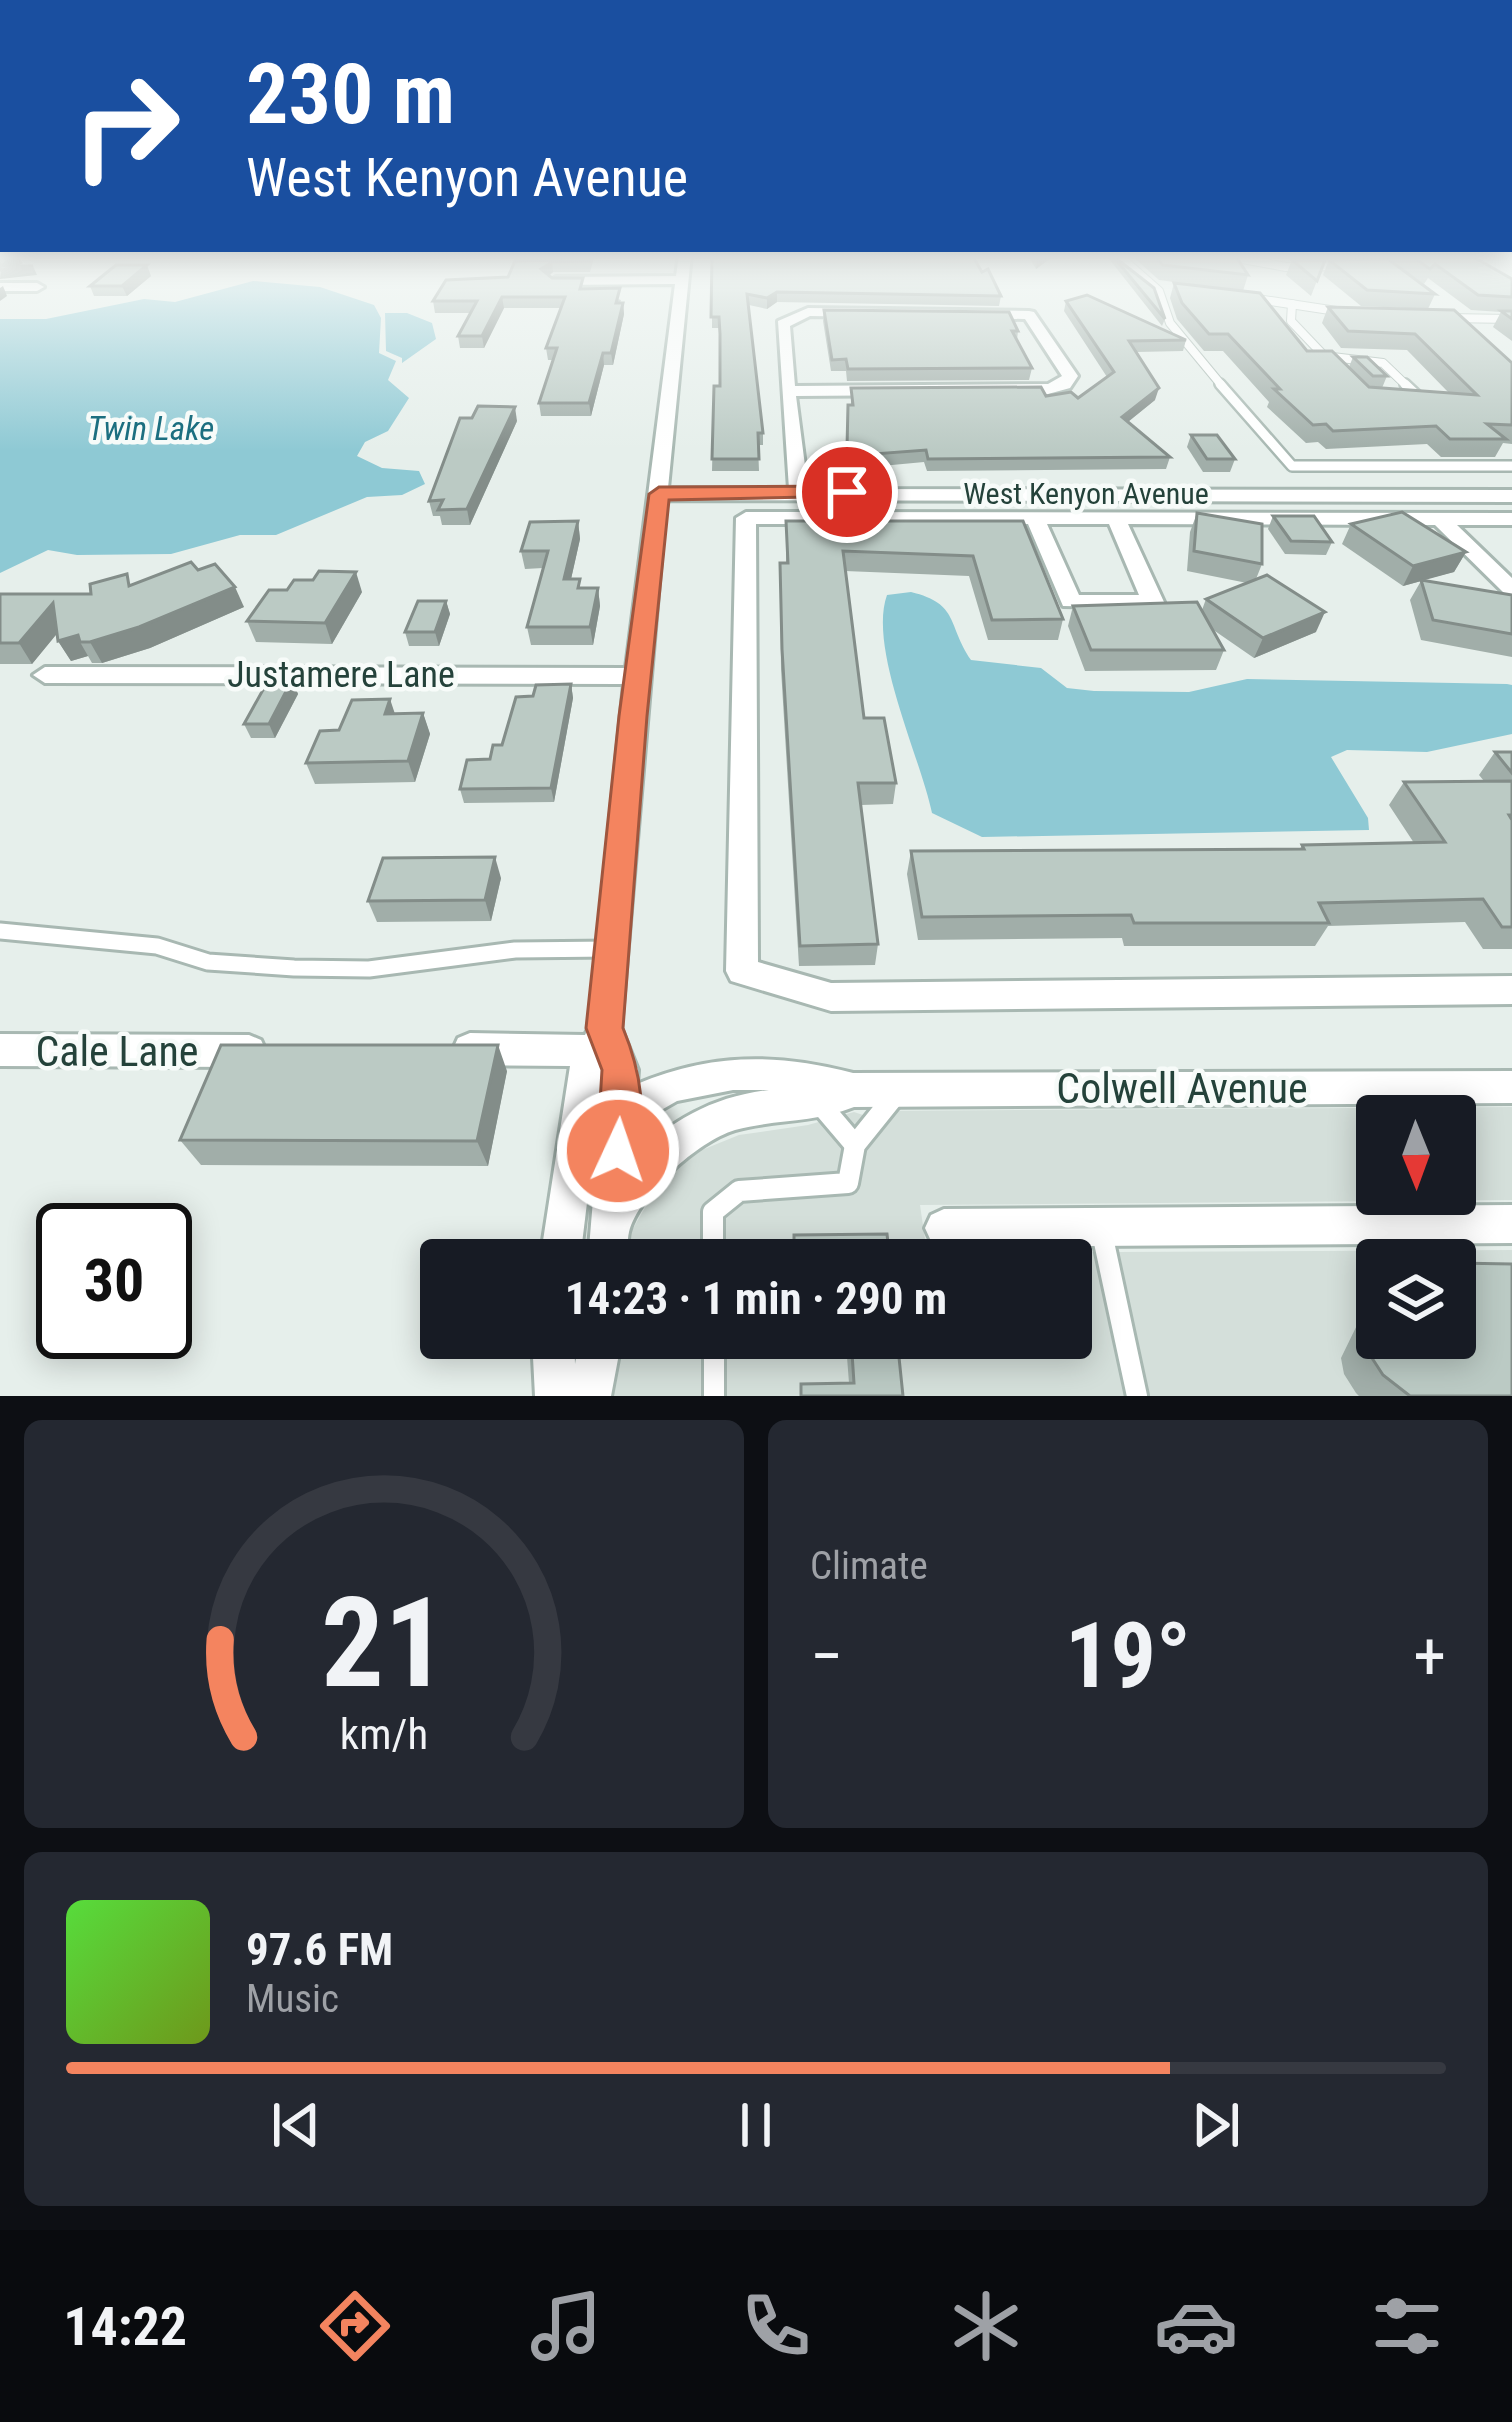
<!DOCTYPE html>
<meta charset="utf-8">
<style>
body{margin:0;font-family:"Roboto Condensed",sans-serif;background:#242831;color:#f1f3f6;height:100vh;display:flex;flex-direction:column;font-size:45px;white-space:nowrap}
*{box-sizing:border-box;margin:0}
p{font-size:39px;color:#9ea1a6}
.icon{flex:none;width:66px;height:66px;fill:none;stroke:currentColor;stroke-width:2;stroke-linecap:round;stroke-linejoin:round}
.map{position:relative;height:1396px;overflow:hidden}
.panel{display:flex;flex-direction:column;gap:24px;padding:24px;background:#0d0f14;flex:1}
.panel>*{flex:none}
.guide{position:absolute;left:0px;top:0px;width:1512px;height:252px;box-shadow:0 6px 30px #0003;background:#1a4fa0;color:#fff;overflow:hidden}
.needle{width:78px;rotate:179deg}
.buttons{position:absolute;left:1356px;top:1095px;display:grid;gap:24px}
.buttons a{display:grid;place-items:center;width:120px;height:120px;border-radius:12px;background:#171b24;box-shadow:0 6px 30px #0003;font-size:60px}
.speed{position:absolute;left:36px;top:1203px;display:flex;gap:24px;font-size:60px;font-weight:700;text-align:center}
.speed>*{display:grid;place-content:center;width:156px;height:156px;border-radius:50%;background:#171b24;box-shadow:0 6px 30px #0003;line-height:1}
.speed .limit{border:6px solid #111;border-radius:18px;background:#fff;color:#111}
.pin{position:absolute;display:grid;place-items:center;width:102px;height:102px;color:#fff;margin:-51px;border:6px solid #fff;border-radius:50%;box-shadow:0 3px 12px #0007}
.me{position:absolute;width:132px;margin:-66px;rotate:3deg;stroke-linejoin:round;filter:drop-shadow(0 0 9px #0008)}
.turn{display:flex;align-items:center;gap:42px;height:252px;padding:0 48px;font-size:54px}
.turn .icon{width:156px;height:156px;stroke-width:2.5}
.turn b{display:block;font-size:84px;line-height:102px}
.big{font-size:90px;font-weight:700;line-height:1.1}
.panel .tile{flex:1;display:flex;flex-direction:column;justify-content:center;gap:18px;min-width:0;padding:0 42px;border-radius:18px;background:#242831}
.panel .dial{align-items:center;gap:0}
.dial svg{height:312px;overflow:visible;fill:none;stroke:#363941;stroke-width:7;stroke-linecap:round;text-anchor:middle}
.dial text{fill:#f1f3f6;stroke:none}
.song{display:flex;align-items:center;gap:36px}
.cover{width:144px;height:144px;border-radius:18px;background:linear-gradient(135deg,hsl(110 70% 55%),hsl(80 70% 35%))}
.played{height:12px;border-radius:6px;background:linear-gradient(90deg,#f4845f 80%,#363941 80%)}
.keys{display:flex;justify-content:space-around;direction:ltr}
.heat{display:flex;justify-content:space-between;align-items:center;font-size:66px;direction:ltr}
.panel .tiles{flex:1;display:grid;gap:24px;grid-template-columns:1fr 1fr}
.tile:last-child{grid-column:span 2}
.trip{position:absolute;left:420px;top:1239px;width:672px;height:120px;border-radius:12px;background:#171b24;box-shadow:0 6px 30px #0003;font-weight:700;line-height:120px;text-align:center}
.tab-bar{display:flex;height:192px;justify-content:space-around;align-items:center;background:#090b0e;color:#9ea1a6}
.tab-bar .icon{width:84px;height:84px}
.tab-bar .selected{color:#f4845f}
.tab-bar b{font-size:54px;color:#f1f3f6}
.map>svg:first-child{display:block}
</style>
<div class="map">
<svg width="1512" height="1396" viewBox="0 0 1512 1396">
<rect width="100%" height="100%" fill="#e6efeb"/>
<!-- built -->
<path fill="#d4dfda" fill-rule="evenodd" d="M1512,1107V1200L920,1205L927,1253L1512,1250V1396H613L623,1338H1071V1260H629L631,1232L658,1185L697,1152L739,1135L808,1125L854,1112L866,1116L868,1111ZM1377,1116H1455V1194H1377ZM1377,1260H1455V1338H1377Z"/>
<!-- water -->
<g fill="#8ec9d4">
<path d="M253,281L320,287L374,305L381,318L379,353L396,361L388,380L409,398L388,431L365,442L357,456L382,468L419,471L425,484L402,495L367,497L276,535H240L171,554L77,555L48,550L0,573V319H46L144,299L175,302Z"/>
<path d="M385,313H407L432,323L436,339L402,363V358L386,351Z"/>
<path d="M911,592C960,604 947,625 971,660L1041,668L1067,688L1094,691L1189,692L1247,679L1507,684L1512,685V734L1427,752L1347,750L1331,757L1368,818L1369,830L982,837L932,813C920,756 868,648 887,595Z"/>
</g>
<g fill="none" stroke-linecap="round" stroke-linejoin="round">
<!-- lane-far3 casing -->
<g stroke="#a8b8b2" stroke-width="10">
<g id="lane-far3">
<path d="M1118,255L1159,291L1170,323L1223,387"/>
<path d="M1221,255L1286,267L1341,266"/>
<path d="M1347,255L1375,263"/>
<path d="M1251,298L1343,312"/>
<path d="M1292,304L1291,321L1330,362"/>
<path d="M1447,318L1512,319"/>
<path d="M1324,356L1383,363L1408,387"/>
</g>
</g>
<!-- lane-far2 casing -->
<g stroke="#a8b8b2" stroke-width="14">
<g id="lane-far2">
<path d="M1220,384L1292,466H1512"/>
<path d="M1405,384L1421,399"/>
</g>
</g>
<!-- lane-far1 casing -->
<g stroke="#a8b8b2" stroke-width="21">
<path id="lane-far1" d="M0,931L157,946L208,962L294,968L369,969L515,950L610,949"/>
</g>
<!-- lane casing -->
<g stroke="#a8b8b2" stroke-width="26">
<g id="lane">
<path d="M821,1105L855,1145"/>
<path d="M1102,1233L1137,1396"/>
<path d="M713,1260V1212L739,1191L848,1183L855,1145L892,1099"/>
<path d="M714,1338V1396"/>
</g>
</g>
<!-- street casing -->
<g stroke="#a8b8b2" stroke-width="6">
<g id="street">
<path d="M679,255H691L668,488L789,489L778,321L808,308L1029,311L1034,312L1078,376L1070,388L1048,394L796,396L808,489L1512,490V502L666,500L621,1028L638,1070L637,1084C710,1053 777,1053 853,1073L1512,1071V1103L854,1107C815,1123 775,1119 735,1130C698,1141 639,1194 629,1232C627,1240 628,1251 628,1260H588L596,1164L591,1170L580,1260H540L570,1066L470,1065L458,1060L453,1049L458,1038L470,1033L585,1035L589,1027L624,684L45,683L33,675L45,667L626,668L675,284L556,285L550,281L556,277L676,276ZM810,316L1025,319L1062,376L1048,384L795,386L790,326ZM603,1068L601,1108L598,1111L603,1069ZM733,1090H769C716,1096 668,1120 633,1161L635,1125L677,1101Z"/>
<path d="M833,255H954L948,259H839Z"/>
<path d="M0,283H37L44,287L37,291H0Z"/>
<path d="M746,512L1512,513V525H1457L1512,578V596L1505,594L1435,525L1128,524L1164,602L1153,608L1063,606L1028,524H756L758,962L831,983L1512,976V1004L831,1011L731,981L726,971L736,518ZM1047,524H1109L1139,595H1079Z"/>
<path d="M0,1034L249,1035L261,1040L266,1051L261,1062L249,1067L0,1066Z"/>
<path d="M1512,1205V1243L944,1247L931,1241L925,1228L931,1215L944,1209Z"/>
<path d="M532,1338H574L575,1364L580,1338H622L611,1396H535Z"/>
</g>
</g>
<!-- lane-far3 -->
<use href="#lane-far3" stroke="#fff" stroke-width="8"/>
<!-- lane-far2 -->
<use href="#lane-far2" stroke="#fff" stroke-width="9"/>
<!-- lane-far1 -->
<use href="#lane-far1" stroke="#fff" stroke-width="15"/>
<!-- lane -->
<use href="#lane" stroke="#fff" stroke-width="20"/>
<!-- street -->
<use href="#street" fill="#fff" fill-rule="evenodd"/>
</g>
<!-- wall -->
<g fill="#a1aea9">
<path d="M563,255H595L590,272H553L549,276L552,278L621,300L620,303H623L624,314L613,365H604L591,416H541L539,403L553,360H548L546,348L561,308H504L484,348H460L458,336L471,313H435L433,301L508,277L515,261L561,260Z"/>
<path d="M712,255L982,272L1001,296L999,306L777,302L767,309L749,305L763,433V445H758L759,471H712L714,386H720V328H712Z"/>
<path d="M1028,255H1055L1036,269Z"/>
<path d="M1106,255H1114L1165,319L1162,326Z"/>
<path d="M1131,255H1235L1248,275L1243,291L1159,280Z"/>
<path d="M1288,255H1341L1340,258Z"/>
<path d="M1377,255H1470L1512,279V341L1493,327L1501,312L1471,310L1428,278L1424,284L1388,259Z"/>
<path d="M1292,260H1325L1311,296L1286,275Z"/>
<path d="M1329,260L1435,294L1428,309L1361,306L1323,275Z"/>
<path d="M151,276L127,296H94L90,286Z"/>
<path d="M1174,283L1307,351L1349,367L1353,357L1387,376L1382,388L1449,393L1407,350L1341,348L1322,323L1328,307L1512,363V444L1503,443L1495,457H1441L1427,444L1326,449L1318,442L1306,443L1267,407L1269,402L1223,351H1204L1177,319L1170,298Z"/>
<path d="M1066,301L1186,340L1183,351L1136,352L1155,400L1128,422L1170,457L1166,469L927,471L924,462L860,468V461H847L848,405H851V388L1078,398L1107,377L1064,311Z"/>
<path d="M824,310L1018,331L1017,340L1032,368L1029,380L847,381L846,371H831L823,321Z"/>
<path d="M517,421L470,525H442L440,516H433L429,501Z"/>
<path d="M1191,435L1235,459L1230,472H1203L1187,447Z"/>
<path d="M1197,513L1262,564L1256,579L1316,632L1254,658L1212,629L1224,650L1216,670L1085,671L1068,626L1073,606L1202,610L1206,599L1247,583L1187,571L1190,532Z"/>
<path d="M1273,516L1332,542L1326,555L1285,554L1268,529Z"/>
<path d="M578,521L580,539L571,579L581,588H598L600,606L593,645H531L527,627L543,568L525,569L521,551Z"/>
<path d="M786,521H1023L1063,619L1058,640H988L969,576L845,571L864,718L896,783L893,804L861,805L878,944L875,965L799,966L781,669L780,563H786Z"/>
<path d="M1351,524L1466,552L1454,572L1422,580L1512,595V657L1421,640L1410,600L1421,581L1403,586L1342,544Z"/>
<path d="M198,570L244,607L150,648L102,663H92L88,656L71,661L58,641L57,633L32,664H0V594H91Z"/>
<path d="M362,592L332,644L256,642L247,621Z"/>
<path d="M446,601L450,614L439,646H409L405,632Z"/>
<path d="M292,680L298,694L275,738H251L244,724Z"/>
<path d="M571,684L573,698L554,802L464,803L460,789L502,745L533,696Z"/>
<path d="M423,713L430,734L415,782L315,784L306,763L339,730L395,714Z"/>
<path d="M1495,752H1512V949H1483L1465,922L1328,926L1315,946H1124L1122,938L918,940L907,874L911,851L1300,849L1302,845L1414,843L1389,805L1404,782L1484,781L1479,775Z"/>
<path d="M501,878L491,921L377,922L368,901Z"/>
<path d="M507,1071L488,1166L201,1165L180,1140Z"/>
<path d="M1377,1284V1338L1512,1396H1359L1356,1393L1344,1374L1341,1358Z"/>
<path d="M794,1338H897L903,1396H800L801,1384L849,1383L847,1357L794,1359Z"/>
</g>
<!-- shaded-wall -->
<g fill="#838d89">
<path d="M17,255L23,263L15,268L33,266L37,275L0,279L1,266Z"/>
<path d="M1043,255H1055L1036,269L1037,259Z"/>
<path d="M552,262L553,272L543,280L541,269Z"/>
<path d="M147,265L151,276L127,296L122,286Z"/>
<path d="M3,286L7,296L0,301V288Z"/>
<path d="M777,292V302L767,309V298Z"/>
<path d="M502,297L504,308L484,348L482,336Z"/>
<path d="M623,303L624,314L613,365L611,353Z"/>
<path d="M603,353L604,365L591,416L589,403Z"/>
<path d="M1159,388L1155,400L1119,429L1122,417Z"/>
<path d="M515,407L517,421L470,525L467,509Z"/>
<path d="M578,521L580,539L567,597L564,579Z"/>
<path d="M1466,552L1454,572L1403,586L1413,566Z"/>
<path d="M356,572L362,592L332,644L325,623Z"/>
<path d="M235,587L244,607L150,648L102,663L90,642Z"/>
<path d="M598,588L600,606L593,645L590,627Z"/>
<path d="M446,601L450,614L439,646L435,632Z"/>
<path d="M53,603L65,624L32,664L19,643Z"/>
<path d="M1325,612L1316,632L1254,658L1263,638Z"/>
<path d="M78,635L80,642L88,656L71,661L58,641Z"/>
<path d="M292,680L298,694L275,738L269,724Z"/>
<path d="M571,684L573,698L554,802L551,788Z"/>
<path d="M390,699L397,720L385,714Z"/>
<path d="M423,713L430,734L415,782L408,761Z"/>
<path d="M495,857L501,878L491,921L485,900Z"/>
<path d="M498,1045L507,1071L488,1166L477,1141Z"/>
</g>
<!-- building -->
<g fill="#bbcac4" stroke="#838d89" stroke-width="3">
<path d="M0,255H17L1,266H33L0,270Z"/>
<path d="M563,255H590L589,261L552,262L541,269L552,278H583L580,289L620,288L616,303H623L611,353H603L589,403H539L557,348H546L565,297H502L482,336H458L477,301H433L446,280L508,277L515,261L561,260Z"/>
<path d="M712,255H972L982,272L988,269L1001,296L777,292L767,298L747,294L763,433H758L759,459H712L714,386H720V334L719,317H711Z"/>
<path d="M1112,255L1154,288L1165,319Z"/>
<path d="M1152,255H1235L1248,275L1163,265Z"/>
<path d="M1410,255H1470L1512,279V297L1478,295L1435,264L1430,269Z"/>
<path d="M1388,259L1435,294L1367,290L1329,260Z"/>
<path d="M1292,260H1325L1317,281Z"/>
<path d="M116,265H147L122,286H90Z"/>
<path d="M1174,283L1260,293L1307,351H1332L1369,387L1477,395L1415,334L1348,331L1328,307L1454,310L1512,363V425L1487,424L1506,439H1450L1436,426L1333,431L1326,424L1313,425L1274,389H1280L1228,334H1209L1182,303Z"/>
<path d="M1087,295L1186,340L1129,341L1159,388L1122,417L1170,457L928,459L926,450L861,455V449L847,448L848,405H853L851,388L1041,387L1046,396L1071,392L1078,398L1114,372L1066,301Z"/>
<path d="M824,310L1009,312L1018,331H1012L1032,368L848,369L846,359L832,360Z"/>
<path d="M1501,311H1512V319Z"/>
<path d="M1353,357H1367L1387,376H1373Z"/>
<path d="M478,406L515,407L467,509L438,510L443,500L429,501L460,418H472Z"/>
<path d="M1191,435H1217L1235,459H1207Z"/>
<path d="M1402,512L1466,552L1413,566L1351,524Z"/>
<path d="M1197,513L1262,524V564L1194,551Z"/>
<path d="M1273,516H1314L1332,542L1291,541Z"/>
<path d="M578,521L564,579H580L578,588H598L590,627H527L548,551H521L530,522Z"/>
<path d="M786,521H1023L1063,619L992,620L973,556L843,551L864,718H884L896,783H858L878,944L800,946L782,649L780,563H788Z"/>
<path d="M191,562L198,570L215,564L235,587L139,627L90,642H80L78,635L58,641L53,603L19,643H0V594H91L90,584L127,574L129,586Z"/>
<path d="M319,571L356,572L325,623L247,621L269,590H287L294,580H313Z"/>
<path d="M1267,575L1325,612L1263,638L1206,599Z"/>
<path d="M1421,580L1512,595V634L1433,620Z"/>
<path d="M418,601H446L435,632H405Z"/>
<path d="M1197,602L1224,650H1091L1073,606Z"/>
<path d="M269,679L292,680L269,724H244Z"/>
<path d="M571,684L551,788L460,789L467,760L490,759L493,745H502L516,697L533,696L536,685Z"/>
<path d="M390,699L385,714L423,713L408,761L306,763L320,731L339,730L352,700Z"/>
<path d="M1495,752H1512V773Z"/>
<path d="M1512,781V815H1509L1512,820V927H1502L1483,899L1319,903L1329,923H1134L1131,915L922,917L911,851L1304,849L1302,845L1445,842L1404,782Z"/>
<path d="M495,857L485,900L368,901L383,858Z"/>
<path d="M221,1045H498L477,1141L180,1140Z"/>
<path d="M887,1234L890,1260H794V1235Z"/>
<path d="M1455,1263L1512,1264V1396H1410L1383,1375L1370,1355L1367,1339L1377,1317V1338H1455Z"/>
<path d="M851,1338H897L903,1396H801V1384L854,1383Z"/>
</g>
<!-- sky -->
<linearGradient id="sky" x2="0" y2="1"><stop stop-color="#84bce0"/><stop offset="0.57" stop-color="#f4f8f6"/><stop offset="1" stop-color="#f4f8f6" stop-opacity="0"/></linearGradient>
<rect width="1512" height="451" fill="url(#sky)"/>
<!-- route -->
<path fill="#f4845f" stroke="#9f563e" stroke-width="3" d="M847,486L854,488V496L669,500L647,716L623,1028C640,1069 650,1122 633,1165L618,1171L603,1165L597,1151L602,1070L586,1028L619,716L649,494L659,487Z"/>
<g text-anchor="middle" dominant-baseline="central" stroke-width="9" stroke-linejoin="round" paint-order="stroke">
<!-- far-street labels -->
<g font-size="30" fill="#24423a" stroke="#f7fbf9">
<text x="1086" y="493">West Kenyon Avenue</text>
</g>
<!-- far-water labels -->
<g font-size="33" font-style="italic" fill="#1c6f80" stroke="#f7fbf9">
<text x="151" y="428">Twin Lake</text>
</g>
<!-- street labels -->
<g font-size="36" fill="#24423a" stroke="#f7fbf9">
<text x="341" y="675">Justamere Lane</text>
</g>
<!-- near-street labels -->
<g font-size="42" fill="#24423a" stroke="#f7fbf9">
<text x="117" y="1051">Cale Lane</text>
<text x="1182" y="1088">Colwell Avenue</text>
</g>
</g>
</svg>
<div class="buttons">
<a><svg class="needle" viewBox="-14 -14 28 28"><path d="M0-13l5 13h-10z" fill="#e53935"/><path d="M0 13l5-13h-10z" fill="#9ea1a6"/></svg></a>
<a><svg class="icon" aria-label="layers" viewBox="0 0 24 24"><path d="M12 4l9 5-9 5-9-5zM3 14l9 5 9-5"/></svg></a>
</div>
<div class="speed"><div class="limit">30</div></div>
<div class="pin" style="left:847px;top:492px;background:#d93025"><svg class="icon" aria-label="arrive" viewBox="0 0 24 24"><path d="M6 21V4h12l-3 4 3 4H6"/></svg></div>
<svg class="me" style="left:618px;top:1151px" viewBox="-20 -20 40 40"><circle r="17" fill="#f4845f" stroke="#fff" stroke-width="3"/><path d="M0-11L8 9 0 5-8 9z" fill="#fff"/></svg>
<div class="trip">14:23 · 1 min · 290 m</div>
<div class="guide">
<div class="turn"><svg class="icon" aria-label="right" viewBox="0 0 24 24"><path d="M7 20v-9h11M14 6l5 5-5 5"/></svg><div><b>230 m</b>West Kenyon Avenue</div></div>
</div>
</div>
<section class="panel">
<div class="tiles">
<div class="tile dial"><svg viewBox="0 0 100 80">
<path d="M14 69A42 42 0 1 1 86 69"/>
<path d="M14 69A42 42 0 0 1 8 44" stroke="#f4845f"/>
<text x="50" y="56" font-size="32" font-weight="700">21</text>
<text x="50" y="72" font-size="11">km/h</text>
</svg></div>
<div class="tile"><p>Climate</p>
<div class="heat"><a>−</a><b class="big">19°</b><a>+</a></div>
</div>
<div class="tile">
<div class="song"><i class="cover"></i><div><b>97.6 FM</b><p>Music</p></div></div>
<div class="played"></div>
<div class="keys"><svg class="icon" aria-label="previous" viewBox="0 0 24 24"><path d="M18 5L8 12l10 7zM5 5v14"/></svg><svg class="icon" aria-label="pause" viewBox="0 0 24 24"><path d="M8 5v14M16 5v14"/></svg><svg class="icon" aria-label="next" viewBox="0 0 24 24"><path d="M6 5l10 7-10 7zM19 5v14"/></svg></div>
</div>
</div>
</section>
<nav class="tab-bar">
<b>14:22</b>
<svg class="icon selected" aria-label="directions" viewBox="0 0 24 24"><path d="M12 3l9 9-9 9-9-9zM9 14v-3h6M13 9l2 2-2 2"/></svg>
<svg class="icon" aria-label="music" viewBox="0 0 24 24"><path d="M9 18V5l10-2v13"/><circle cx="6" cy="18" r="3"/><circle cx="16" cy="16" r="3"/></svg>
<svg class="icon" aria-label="phone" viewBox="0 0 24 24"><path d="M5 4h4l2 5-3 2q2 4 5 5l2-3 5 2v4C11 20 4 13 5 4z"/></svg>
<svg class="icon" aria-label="climate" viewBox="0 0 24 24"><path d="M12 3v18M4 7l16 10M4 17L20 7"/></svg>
<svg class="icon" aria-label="car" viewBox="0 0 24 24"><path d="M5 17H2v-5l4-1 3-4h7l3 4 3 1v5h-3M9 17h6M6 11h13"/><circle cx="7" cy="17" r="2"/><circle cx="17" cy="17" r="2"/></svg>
<svg class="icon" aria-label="filters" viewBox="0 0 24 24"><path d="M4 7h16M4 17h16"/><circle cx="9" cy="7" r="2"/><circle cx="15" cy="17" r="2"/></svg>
</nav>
